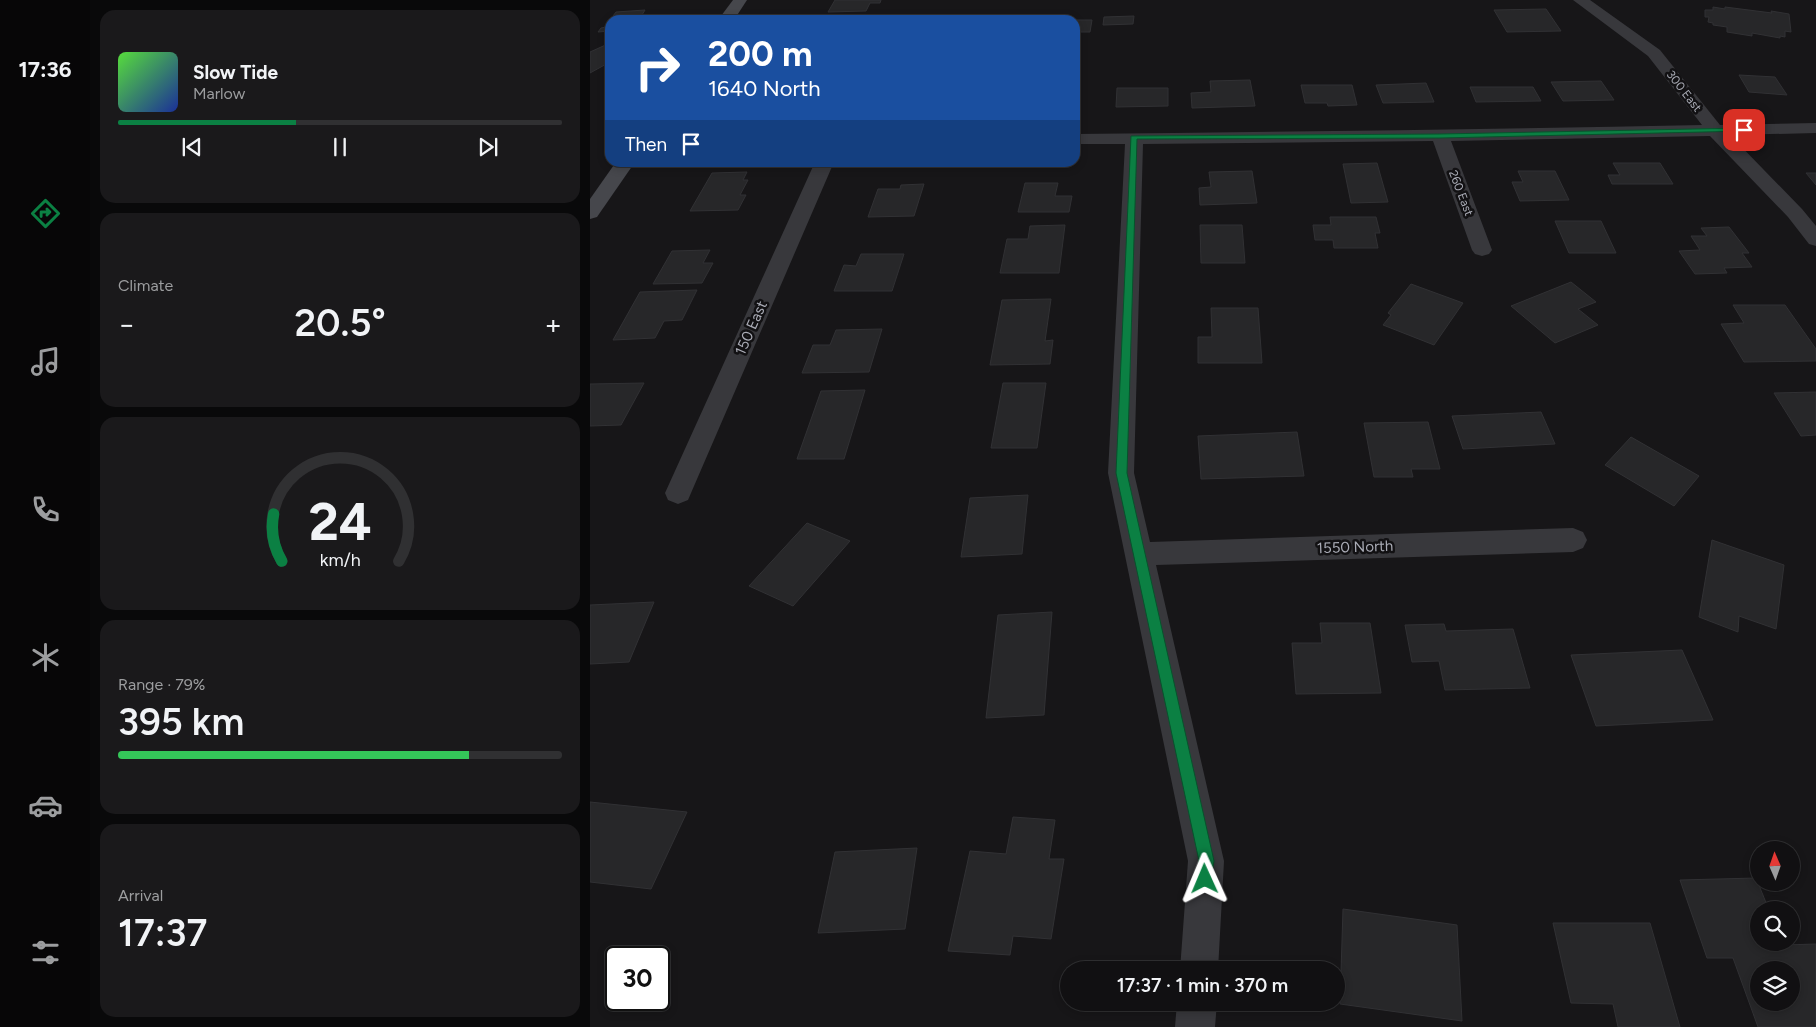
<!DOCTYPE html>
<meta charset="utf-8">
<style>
body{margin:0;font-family:Figtree,sans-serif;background:#1a191b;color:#f1f3f6;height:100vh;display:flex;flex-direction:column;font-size:19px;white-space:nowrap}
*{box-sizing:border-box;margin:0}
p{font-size:16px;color:#9c9d9f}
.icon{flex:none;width:28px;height:28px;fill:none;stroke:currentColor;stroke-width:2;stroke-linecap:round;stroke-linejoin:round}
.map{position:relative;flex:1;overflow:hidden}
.details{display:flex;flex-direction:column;gap:10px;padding:10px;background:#09090a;width:500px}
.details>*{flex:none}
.banner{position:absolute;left:15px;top:15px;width:475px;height:152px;border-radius:15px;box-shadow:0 2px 8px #0003,0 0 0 1px #303032;background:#1a4fa0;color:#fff;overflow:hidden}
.needle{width:32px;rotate:358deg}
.buttons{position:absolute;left:1160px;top:841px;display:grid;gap:10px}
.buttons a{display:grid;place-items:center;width:50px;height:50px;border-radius:50%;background:#111012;box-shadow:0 2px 8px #0003,0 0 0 1px #303032;font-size:25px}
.speed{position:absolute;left:15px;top:946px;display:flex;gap:10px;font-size:25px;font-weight:700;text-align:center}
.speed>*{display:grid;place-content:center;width:65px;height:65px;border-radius:50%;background:#111012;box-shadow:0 2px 8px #0003,0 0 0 1px #303032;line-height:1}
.speed .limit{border:2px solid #111;border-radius:8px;background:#fff;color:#111}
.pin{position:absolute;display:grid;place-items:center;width:42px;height:42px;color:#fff;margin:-21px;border-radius:10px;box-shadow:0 2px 8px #0006}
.me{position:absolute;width:55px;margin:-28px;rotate:359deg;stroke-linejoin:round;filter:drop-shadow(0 0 4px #0008)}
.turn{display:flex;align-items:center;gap:18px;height:105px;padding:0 20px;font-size:22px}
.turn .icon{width:65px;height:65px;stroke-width:2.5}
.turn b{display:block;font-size:35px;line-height:42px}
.then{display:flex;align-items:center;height:48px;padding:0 20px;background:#0003;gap:10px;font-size:19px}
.big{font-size:38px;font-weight:600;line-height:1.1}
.details .tile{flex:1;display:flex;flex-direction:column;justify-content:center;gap:8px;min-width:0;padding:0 18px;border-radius:15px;background:#1a191b}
.details .dial{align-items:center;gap:0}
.dial svg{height:130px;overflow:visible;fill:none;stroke:#303032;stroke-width:7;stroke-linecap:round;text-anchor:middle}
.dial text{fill:#f1f3f6;stroke:none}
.song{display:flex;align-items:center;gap:15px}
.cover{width:60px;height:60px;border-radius:8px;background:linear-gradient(135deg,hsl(110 70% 55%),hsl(230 70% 35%))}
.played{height:5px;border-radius:2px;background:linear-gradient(90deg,#0b8043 40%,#303032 40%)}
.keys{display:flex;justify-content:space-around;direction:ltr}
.heat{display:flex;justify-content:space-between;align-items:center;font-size:28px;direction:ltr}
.charge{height:8px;border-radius:4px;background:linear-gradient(90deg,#34c759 79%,#303032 0)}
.trip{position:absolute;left:470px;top:961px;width:285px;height:50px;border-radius:25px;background:#111012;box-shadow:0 2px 8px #0003,0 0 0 1px #303032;font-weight:600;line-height:50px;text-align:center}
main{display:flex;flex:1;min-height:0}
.tab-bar{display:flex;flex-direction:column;width:90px;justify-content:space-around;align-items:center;background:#070607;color:#9c9d9f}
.tab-bar .icon{width:35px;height:35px}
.tab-bar .current{color:#0b8043}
.tab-bar b{font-size:22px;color:#f1f3f6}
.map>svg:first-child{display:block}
</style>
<main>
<nav class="tab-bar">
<b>17:36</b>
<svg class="icon current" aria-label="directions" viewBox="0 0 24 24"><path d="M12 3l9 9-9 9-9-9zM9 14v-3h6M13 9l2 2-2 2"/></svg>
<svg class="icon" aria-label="music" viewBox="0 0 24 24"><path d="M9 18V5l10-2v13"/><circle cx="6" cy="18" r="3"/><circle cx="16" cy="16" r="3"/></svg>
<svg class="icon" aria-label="phone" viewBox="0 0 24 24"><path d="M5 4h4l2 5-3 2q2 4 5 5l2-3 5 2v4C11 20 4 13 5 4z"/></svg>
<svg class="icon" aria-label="climate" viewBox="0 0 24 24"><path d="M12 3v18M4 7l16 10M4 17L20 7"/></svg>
<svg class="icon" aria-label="car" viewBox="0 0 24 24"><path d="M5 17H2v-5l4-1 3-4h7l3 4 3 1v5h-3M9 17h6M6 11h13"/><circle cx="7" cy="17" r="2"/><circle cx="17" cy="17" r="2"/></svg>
<svg class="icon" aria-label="filters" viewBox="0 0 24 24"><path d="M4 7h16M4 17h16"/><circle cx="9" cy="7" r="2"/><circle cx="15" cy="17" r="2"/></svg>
</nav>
<section class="details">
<div class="tile">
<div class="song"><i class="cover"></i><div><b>Slow Tide</b><p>Marlow</p></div></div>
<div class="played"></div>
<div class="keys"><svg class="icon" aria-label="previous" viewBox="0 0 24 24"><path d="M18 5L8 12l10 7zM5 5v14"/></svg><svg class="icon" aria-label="pause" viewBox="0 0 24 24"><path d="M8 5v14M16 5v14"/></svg><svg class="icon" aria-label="next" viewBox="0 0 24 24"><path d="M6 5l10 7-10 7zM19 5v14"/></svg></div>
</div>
<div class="tile"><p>Climate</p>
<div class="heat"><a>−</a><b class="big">20.5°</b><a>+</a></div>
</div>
<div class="tile dial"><svg viewBox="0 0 100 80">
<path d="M14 69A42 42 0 1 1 86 69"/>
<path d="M14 69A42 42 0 0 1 9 40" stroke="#0b8043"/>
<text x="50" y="56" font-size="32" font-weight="700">24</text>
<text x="50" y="72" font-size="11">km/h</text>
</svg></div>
<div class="tile"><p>Range · 79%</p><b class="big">395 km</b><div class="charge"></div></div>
<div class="tile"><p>Arrival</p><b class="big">17:37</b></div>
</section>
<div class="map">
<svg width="1226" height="1027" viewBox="0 0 1226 1027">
<rect width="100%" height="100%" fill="#171618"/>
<!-- building -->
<g fill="#272729" stroke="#313134" fill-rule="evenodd">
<path d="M245,0H291L290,3H280L276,11L238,12Z"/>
<path d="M1123,7L1135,9V7L1182,13L1181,11L1199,14L1201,32L1195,31V37L1190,36V38L1162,33V36L1137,32V27L1123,25V23L1118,22L1119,17H1115V10H1123Z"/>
<path d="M956,9L971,31L917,32L904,10Z"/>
<path d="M55,10L49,20H20L26,12Z"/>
<path d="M544,16L543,24L513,25L514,17Z"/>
<path d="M20,20V31L8,32L11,28L16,27Z"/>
<path d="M485,20H502L500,32H485Z"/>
<path d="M20,43V62L0,73V52Z"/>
<path d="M1149,75L1185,77L1197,95L1159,92Z"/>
<path d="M660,80L665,106L602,108L601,93L621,92L620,81Z"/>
<path d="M1011,81L1024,100L973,101L961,82Z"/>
<path d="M836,83L844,102L793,103L786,85Z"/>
<path d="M711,85H762L767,105L738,106L737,103H715Z"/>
<path d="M880,87H943L951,101L886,102Z"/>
<path d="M527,88H578V106L526,107Z"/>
<path d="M787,163L798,202L761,203L753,164Z"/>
<path d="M1023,163H1070L1083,184H1022L1018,175H1030Z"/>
<path d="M662,171L667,203L610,205L609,188L621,187L619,172Z"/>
<path d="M928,171H965L979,200L930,201L922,182H933Z"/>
<path d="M157,172L153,180H158L150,195H156L148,210L100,211L122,173Z"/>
<path d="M1216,173H1226V185Z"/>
<path d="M435,183H468L465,196H482L479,212H428Z"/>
<path d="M334,184L324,216L278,217L288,189H310L311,185Z"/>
<path d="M740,217H786L790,233H785L788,248H744L743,240H725L723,225H741Z"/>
<path d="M965,221H1011L1026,253H979Z"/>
<path d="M475,225L469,273H410L417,239H438L440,226Z"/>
<path d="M610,225H652L655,263H611Z"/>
<path d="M1139,227L1159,253H1152L1162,267L1134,268L1137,273L1105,274L1089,251L1110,250L1101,236H1117L1111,228Z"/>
<path d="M120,250L113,263H123L112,283L63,284L82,251Z"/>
<path d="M271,254H314L302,291H244L254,265L266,266Z"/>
<path d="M981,282L1006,302L988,309L1008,325L965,343L921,306Z"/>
<path d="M821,284L873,303L844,345L793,325L801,315L798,313Z"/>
<path d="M107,290L92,320L74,321L65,338L23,340L50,292Z"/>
<path d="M461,299L455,341L463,340L460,364L400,365L412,300Z"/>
<path d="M1143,305H1195L1226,349V361L1154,362L1131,324L1154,323Z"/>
<path d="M621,308H668L672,363H608V337H622Z"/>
<path d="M292,329L279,372L212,373L223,345H240L246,330Z"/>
<path d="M54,383L31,425L0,426V384Z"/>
<path d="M413,383H456L447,448H401Z"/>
<path d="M275,390L254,459H207L231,391Z"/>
<path d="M1226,392V435L1211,436L1184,393Z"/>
<path d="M951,412L965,444L873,449L862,416Z"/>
<path d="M838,422L850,469H821L823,477H784L774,423Z"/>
<path d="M707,432L714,476L611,479L608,436Z"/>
<path d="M1041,437L1109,476L1084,506L1015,465Z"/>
<path d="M438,495L432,554L371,557L380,498Z"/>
<path d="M217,523L260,541L203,606L159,586Z"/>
<path d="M1122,540L1194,565L1186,629L1149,616L1148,632L1109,617Z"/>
<path d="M64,602L39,662L0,664V605Z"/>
<path d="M462,612L454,715L396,718L408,615Z"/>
<path d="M730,623H780L791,693L706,694L702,643H732Z"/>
<path d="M854,624L856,631L923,629L940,688L855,690L849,661L822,662L815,625Z"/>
<path d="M1092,650L1123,720L1006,726L981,655Z"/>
<path d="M0,802L97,812L61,889L0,882Z"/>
<path d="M423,817L465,820L459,859H474L461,939L423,936L420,955L358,951L380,851L416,854Z"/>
<path d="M327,848L315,929L228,933L245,852Z"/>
<path d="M1166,878L1179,910H1169V942H1192L1193,945L1226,944V1027H1168L1143,958H1117L1090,880ZM1169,970H1201V1002H1169Z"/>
<path d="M753,909L867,925L872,1021L750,1004Z"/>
<path d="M963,923H1060L1090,1027H1028L1023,1004L981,1003Z"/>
</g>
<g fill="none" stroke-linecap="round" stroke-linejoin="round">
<!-- minor -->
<g fill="#38383c" fill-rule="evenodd">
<path d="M983,0H1000L1070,50L1130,125L1226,123V133L1140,135L1212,209L1226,226V246L1219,244L1198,217L1120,136L861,141L902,250L899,254L892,256L885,254L882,250L843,141L553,144L544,473L560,542L983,528L993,532L997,540L993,548L983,552L566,565L634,861L628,970H590L598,861L518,473L535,144H485V134C693,132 903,129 1112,125L1058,56Z"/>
<path d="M225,162H244L101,493L98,500L88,504L78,500L75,493Z"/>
<path d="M587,1002H627L625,1027H585Z"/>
</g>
<!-- secondary -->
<g fill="#46474c" fill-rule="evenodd">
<path d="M143,0H157L144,20H128Z"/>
<path d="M26,162H45L7,217L0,219V199Z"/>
</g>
</g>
<!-- route -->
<path fill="#0b8043" stroke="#07532c" d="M1154,128H1157V131L850,138L547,139L537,473L624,861L620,885L615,887L610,885L607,879L609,861L526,473L541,136L850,134Z"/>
<g text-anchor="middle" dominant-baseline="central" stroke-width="5" stroke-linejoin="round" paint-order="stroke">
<!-- far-street labels -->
<g font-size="12" fill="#aaacb6" stroke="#121113">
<text transform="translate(1094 91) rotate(52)">300 East</text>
<text transform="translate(871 193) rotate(69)">260 East</text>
</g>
<!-- street labels -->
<g font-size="15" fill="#aaacb6" stroke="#121113">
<text transform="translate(161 328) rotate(-66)">150 East</text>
<text transform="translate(765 547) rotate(-2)">1550 North</text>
</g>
</g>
</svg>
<div class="buttons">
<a><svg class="needle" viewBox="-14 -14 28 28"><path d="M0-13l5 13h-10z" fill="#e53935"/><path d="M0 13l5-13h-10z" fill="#9c9d9f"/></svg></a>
<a><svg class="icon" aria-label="search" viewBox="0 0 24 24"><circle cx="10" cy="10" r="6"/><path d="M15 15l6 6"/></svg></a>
<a><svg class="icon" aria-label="layers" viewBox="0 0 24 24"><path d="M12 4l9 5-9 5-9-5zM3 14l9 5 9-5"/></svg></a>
</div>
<div class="speed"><div class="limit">30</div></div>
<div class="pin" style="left:1154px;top:130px;background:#d93025"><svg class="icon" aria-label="arrive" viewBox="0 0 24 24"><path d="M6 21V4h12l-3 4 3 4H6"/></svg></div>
<svg class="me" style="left:615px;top:879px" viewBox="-20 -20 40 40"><path d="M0-17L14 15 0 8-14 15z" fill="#0b8043" stroke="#fff" stroke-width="4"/></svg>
<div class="trip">17:37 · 1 min · 370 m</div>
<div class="banner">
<div class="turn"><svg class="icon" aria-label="right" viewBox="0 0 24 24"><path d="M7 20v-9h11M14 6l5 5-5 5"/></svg><div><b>200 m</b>1640 North</div></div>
<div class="then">Then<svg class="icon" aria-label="arrive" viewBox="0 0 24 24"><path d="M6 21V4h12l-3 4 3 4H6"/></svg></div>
</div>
</div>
</main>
